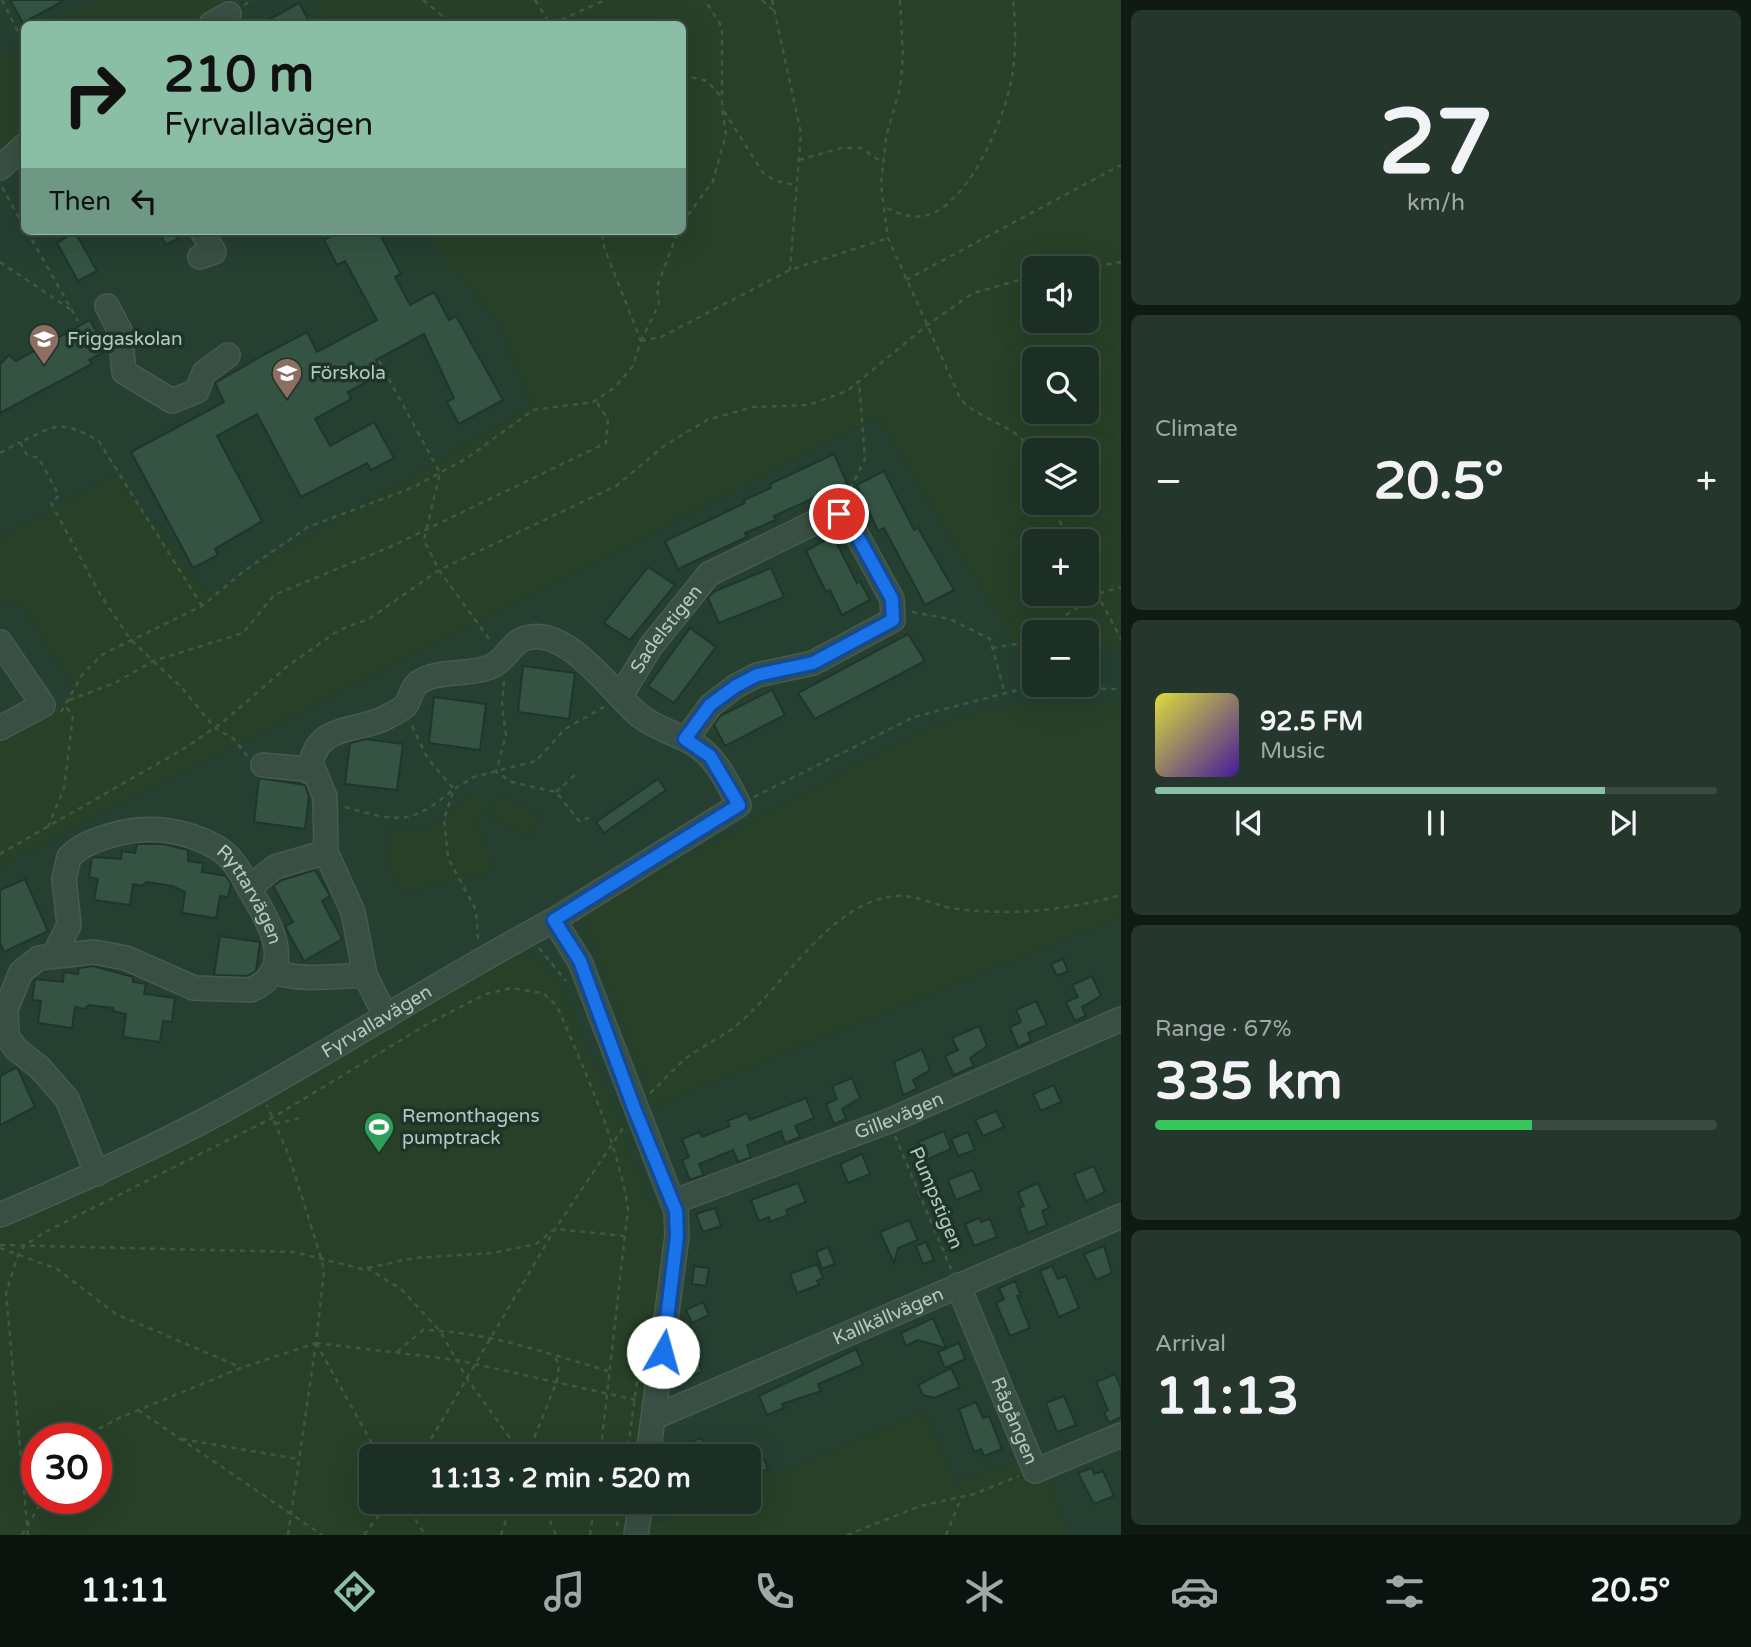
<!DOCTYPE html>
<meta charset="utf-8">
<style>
body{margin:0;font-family:"Varela Round",sans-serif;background:#25372d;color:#f1f3f6;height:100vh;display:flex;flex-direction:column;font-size:26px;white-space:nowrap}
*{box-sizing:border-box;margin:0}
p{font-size:23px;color:#a0a9a7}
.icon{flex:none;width:38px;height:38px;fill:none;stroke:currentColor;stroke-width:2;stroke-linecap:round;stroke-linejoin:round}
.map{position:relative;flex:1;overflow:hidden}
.drawer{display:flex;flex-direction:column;gap:10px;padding:10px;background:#0f1a14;width:630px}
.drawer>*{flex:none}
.top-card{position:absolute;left:21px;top:21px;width:665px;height:214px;border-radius:10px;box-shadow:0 7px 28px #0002,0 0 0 2px #3a4a42;background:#8abfa5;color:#111;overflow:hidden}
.fabs{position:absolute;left:1022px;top:256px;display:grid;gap:14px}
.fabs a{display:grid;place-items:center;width:77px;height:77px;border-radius:10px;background:#1c2f25;box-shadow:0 7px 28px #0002,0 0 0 2px #3a4a42;font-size:35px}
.speed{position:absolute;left:21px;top:1423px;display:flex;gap:14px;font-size:35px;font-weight:700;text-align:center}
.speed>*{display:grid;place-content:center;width:91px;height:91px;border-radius:50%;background:#1c2f25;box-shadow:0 7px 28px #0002,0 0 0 2px #3a4a42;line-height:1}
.speed .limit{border:10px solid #d22;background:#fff;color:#111}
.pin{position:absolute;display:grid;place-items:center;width:60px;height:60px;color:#fff;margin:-30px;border:4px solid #fff;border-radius:50%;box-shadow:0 2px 7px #0007}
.me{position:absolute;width:77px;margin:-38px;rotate:7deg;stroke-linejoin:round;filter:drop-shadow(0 0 5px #0008)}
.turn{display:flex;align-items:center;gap:24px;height:147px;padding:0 28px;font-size:32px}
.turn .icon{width:91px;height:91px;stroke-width:2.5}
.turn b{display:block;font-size:49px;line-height:60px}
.then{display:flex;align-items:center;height:66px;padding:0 28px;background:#0003;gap:14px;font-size:26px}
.big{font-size:52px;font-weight:700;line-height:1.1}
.drawer .card{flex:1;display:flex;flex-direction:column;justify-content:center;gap:10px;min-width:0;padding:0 24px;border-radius:10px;background:#25372d}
.drawer .dial{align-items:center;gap:0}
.dial b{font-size:91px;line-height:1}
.song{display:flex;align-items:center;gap:21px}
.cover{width:84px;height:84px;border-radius:10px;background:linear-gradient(135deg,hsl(60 70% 55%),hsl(260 70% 35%))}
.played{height:7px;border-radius:4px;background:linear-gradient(90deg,#8abfa5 80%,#3a4a42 80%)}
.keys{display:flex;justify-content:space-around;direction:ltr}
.heat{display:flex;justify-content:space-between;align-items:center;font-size:38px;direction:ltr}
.charge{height:10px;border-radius:5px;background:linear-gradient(90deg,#34c759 67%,#3a4a42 0)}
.trip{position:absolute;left:359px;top:1444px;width:402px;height:70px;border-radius:10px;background:#1c2f25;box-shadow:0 7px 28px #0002,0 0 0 2px #3a4a42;font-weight:700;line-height:70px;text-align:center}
.tab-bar{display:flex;height:112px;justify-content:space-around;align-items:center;background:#0b130f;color:#a0a9a7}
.tab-bar .icon{width:49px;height:49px}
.tab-bar .active{color:#8abfa5}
.tab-bar b{font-size:32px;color:#f1f3f6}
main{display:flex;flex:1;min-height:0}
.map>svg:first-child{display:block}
</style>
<main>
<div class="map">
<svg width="1121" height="1535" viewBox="0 0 1121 1535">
<rect width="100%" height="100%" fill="#253f31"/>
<!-- green -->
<g fill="#274027" fill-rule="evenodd">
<path d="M95,0H223L187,24H52Z"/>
<path d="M317,0H1121V650L1087,652V632H1034V654L1022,655L878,417L0,866V739L78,695L19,601L0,603V538L115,475L208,595L532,406L499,323L423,231H682V24H330ZM1034,268H1087V320H1034ZM1034,359H1087V411H1034ZM1034,450H1087V502H1034ZM1034,541H1087V593H1034Z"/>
<path d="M24,41V134L0,151V56Z"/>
<path d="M1121,702V917L654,1106L582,914L921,730L971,713L1018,704Z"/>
<path d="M498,794L541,816L530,838L487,816Z"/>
<path d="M472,797H485V807L476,820L493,865L481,878C455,873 431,890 404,892C385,871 384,855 390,828L425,832L463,799Z"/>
<path d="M523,947L559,984L607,1089L648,1200L675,1226L640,1456H371V1502H633L628,1535H0V1223L113,1176L275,1096L388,1022ZM37,1438H96V1498H37Z"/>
<path d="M924,1412L957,1482L1014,1463L1047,1481L1071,1535H648L649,1527L709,1502H749V1485Z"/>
</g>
<!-- building -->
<g fill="#345342" stroke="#20362a" stroke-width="2">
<path d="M10,0H65L23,23Z"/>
<path d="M299,3L311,24H261Z"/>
<path d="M159,231H174L178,239L166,245Z"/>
<path d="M340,231H378L401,274L395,277L410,305L434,292L449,320L456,316L503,400L459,424L447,402L454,398L424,334L376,360L383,373L348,392L351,399L315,419L330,446L374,422L394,458L371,470L367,463L301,497L257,414L217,436L262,521L215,549L218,555L193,568L131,452L224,402L215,383L265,354L307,332L317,352L377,320L345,261L337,265L324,240Z"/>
<path d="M75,232L97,271L78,281L57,243Z"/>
<path d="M90,320L107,350L89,360L92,364L0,413V364L9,355L16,361Z"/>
<path d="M834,454L847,483L774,516L776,520L745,533L747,537L678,569L665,541L745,503L744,500L771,488L770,484Z"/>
<path d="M884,471L914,530L918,528L954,590L925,605L884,528L878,531L857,485Z"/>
<path d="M833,536L857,583L860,581L870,600L842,615L830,590L826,592L806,551Z"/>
<path d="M648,567L675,585L630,640L604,623Z"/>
<path d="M771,568L784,597L719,623L708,598L713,592Z"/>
<path d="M690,628L716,647L674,703L648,686Z"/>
<path d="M908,634L925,661L815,719L798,693Z"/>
<path d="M523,666L575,673L569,719L518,712Z"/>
<path d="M772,690L785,715L725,746L714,725L720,716Z"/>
<path d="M434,697L486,704L480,750L429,743Z"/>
<path d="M365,739L403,744L397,790L345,784L350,743Z"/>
<path d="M259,778L305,785L309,796L305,829L254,822Z"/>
<path d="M658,779L666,790L604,833L596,822Z"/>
<path d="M137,844H163L188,850V861L203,863L202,872L226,876L231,884L228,897L220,896L216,918L182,913L185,892L172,886L147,882L142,886L133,884L130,905L94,900L98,879L89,877L92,857L121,859L122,851L135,853Z"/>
<path d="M315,870L330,896L322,901L342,939L304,961L285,927L293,922L273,886L282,880Z"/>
<path d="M25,879L48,931L4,952L0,942V890Z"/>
<path d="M220,936L260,942L256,971L247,976L214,975Z"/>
<path d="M1063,959L1068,971L1057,976L1051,964Z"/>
<path d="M93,966L133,977V982L146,984L144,994L175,998L172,1022L163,1021L160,1042L123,1037L126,1014L113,1011V1008L89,1005L84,1009L75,1007L72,1028L38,1023L41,1001L32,1000L35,979L63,982L64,972L78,974L79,968Z"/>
<path d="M1092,976L1101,996L1082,1007L1086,1016L1075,1021L1066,1002L1078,997L1072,985Z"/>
<path d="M1036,1001L1047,1025L1028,1033L1031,1041L1018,1047L1010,1027L1021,1022L1016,1010Z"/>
<path d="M979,1026L987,1046L970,1058L974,1066L954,1075L945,1056L958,1050L952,1038Z"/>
<path d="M922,1049L930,1070L913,1080L917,1089L903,1095L894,1062Z"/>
<path d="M17,1067L35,1107L0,1125V1076Z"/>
<path d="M852,1078L860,1098L842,1109L846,1119L834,1124L826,1104L837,1099L832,1086Z"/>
<path d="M1054,1085L1061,1102L1041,1111L1033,1094Z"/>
<path d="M806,1098L814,1118L795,1126L800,1137L785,1143L781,1131L747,1145L751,1157L738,1162L733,1150L699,1164L704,1175L690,1180L682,1160L689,1157L682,1139L699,1132L702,1137L730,1126L727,1121L747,1113L750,1120Z"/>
<path d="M996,1111L1004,1127L983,1136L975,1120Z"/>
<path d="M944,1131L951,1149L926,1160L918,1142Z"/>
<path d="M968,1132L975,1150L958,1156L951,1139Z"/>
<path d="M862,1154L870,1174L848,1183L840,1164Z"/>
<path d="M1094,1166L1105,1192L1086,1201L1074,1174Z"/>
<path d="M973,1170L981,1190L956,1200L948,1180Z"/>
<path d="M798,1183L806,1202L786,1210L788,1215L770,1222L769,1217L759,1221L751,1200Z"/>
<path d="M1038,1183L1049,1208L1042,1211L1047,1225L1028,1233L1019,1208L1024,1206L1018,1192Z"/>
<path d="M715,1208L721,1226L703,1232L696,1214Z"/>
<path d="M979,1218L981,1222L990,1219L997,1237L974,1246L965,1224Z"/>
<path d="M909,1220L918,1240L898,1248L894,1263L880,1232Z"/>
<path d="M926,1242L934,1260L923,1264L916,1246Z"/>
<path d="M1104,1246L1112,1273L1096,1280L1084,1254Z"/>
<path d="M828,1247L835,1264L822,1269L816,1252Z"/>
<path d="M817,1264L823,1278L817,1281L819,1285L797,1293L790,1274Z"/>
<path d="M694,1266L709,1268L706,1286L692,1284Z"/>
<path d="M1052,1266L1058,1279L1066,1276L1079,1308L1059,1317L1040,1271Z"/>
<path d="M1015,1281L1021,1295L1017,1296L1030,1328L1010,1336L996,1303L1004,1299L999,1288Z"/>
<path d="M703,1302L709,1315L692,1323L686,1310Z"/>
<path d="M933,1318L946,1348L918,1340L906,1346L901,1333Z"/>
<path d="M959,1343L965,1359L945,1368L938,1352Z"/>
<path d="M856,1349L863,1365L818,1384L821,1391L782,1404L784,1408L767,1415L759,1396Z"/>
<path d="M695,1350L702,1372L683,1379L677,1360L681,1359L680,1355Z"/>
<path d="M951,1368L960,1387L934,1398L923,1395L918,1385Z"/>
<path d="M1115,1374L1121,1388V1417L1109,1423L1104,1412L1108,1410L1096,1382Z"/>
<path d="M1064,1396L1076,1425L1057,1432L1046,1403Z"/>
<path d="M976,1402L983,1418L989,1416L1002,1449L984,1456L981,1449L974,1452L959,1409Z"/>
<path d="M701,1438L709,1456H685L681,1446Z"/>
<path d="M764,1459L768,1469L749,1477V1464Z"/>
<path d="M1092,1468L1094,1474L1103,1471L1114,1496L1094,1504L1078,1473Z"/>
</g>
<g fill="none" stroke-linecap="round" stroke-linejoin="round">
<!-- minor casing -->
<g stroke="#465b50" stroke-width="26">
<g id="minor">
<path d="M211,24L229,14"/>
<path d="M0,168L24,146"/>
<path d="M200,257L214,252L202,231"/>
<path d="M107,306L120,331L124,372L172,401L197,391L204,373L228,355"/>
<path d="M0,642L43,705L0,728"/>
<path id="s1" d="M621,695L651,646L709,574L832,514L848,519L892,599L893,620L813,663L757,675L736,686L711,705L686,739"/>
<path d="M263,765L304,769L316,775"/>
<path d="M249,888L275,867L326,852"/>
<path d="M554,920L580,962L676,1211L677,1236L648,1456"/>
<path id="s2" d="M54,955L69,925L64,879L69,857C82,844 98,839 116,834C150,825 185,830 216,847C234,857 242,876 252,893C269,923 298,969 251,990L194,988L126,958L94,952L39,958L21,972L6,1009L7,1036L16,1049L40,1068L67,1099L97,1174"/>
<path d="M273,971C299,982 336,976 365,975"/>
<path id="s3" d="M673,1202L889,1121L1121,1019"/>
<path id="s4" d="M0,1215C75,1183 150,1150 222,1111C334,1050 441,980 554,920L739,805C726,779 714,753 687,740C671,732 654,727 640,716C613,694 567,625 526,638C511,642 506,661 490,667C468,676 438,669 418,683C410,690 411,699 405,706C401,710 392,714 387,717C358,733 320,722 311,763L325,797L326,852L353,912L365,975L386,1017"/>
<path id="s5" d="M958,1285L1035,1471L1121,1435"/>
<path id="s6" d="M655,1417L1121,1216"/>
<path d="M636,1535L641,1502"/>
</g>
</g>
<!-- path -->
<g stroke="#415840" stroke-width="2.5" stroke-dasharray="5 5" stroke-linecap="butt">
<path d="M2,0L24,44"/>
<path d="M423,0L452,24"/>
<path d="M535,0L550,24"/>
<path d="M762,0L774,11"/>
<path d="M772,0L801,133L790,270"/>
<path d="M900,0L903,56L900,88L886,137L881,185L888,238L961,400C984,423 1018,424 1034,455"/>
<path d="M244,5L253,0"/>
<path d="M552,24L605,0"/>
<path d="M682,75L707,81L723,99"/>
<path d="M724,111L763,173L776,181L795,185"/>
<path d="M799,160L841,148H861L883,163"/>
<path d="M2,187L24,227"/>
<path d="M887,208C899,214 909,218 923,216C968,209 1006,116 1012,76C1016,53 1016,23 1013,0"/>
<path d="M682,223L713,181L726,134L722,108V27L705,0"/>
<path d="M27,231L78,321"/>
<path d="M0,262L70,309"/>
<path d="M1087,268L1121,262"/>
<path d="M906,280L1121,165"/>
<path d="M641,341L661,337L790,270L888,238"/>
<path d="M641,341L659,304L657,287L678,231"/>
<path d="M379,361L440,473L424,540L439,570L492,643"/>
<path d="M0,453L20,442"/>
<path d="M846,498L865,459L859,381"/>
<path d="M1052,502L1068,541"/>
<path d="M1087,575L1121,639"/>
<path d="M202,606L98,440C58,420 59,424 20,442L27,455L39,458L59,496L51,503L100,594L130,639L182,688L215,728L234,739L247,756"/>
<path d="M912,612L950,619L990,639L1005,694"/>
<path d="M1041,632L1097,594L1121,587"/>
<path d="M992,648L1023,643L1034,636"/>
<path d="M504,681L502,706L506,735L496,772L512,782L556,792L579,821L589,818"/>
<path d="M69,700L115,683L153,661L243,633L274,595L390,547L606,443L608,419L596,401"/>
<path d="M61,712L82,675L103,654L202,606L244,571L308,527L414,487L467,458L533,410L593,402L615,387L633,366L641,341L604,247L602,231"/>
<path d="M556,792L576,774"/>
<path d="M754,797L914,717L1025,688L1121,689"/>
<path d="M345,807C398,822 410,826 454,789L428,759L412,726"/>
<path d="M48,827L64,788L73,716L66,707"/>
<path d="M0,854L185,748L223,722L289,665L339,630L369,619L439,570L616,486L664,446L707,420L753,407L809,405L847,391L926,326L973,293L1034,276"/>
<path d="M478,939L476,910L448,858L444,819L454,789L474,777L536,761L565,729L604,707"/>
<path d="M539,948L566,981"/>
<path d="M650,1093C662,1082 673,1070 685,1059C701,1046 722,1038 738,1024C785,985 831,901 896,896C915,894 938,907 958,909C1015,916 1066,910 1121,895"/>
<path d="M275,1124L304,1117"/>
<path d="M895,1136L951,1269"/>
<path d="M0,1245L294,1252L362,1269L414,1258L493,1253L536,1244L555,1229L624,1236"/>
<path d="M0,1248L57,1269L116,1314L240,1367"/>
<path d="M367,1268L401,1289L440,1331L468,1380L523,1456"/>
<path d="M316,1343L457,1360L636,1400"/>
<path d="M316,1343L379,1456"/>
<path d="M397,1352L423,1330C488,1332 546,1353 608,1371"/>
<path d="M138,1410L322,1535"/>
<path d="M81,1438L119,1418L241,1368L316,1343L324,1272L322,1261L289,1156L267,1105"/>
<path d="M182,1439L298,1459"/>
<path d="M421,1456L555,1229L623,1128"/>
<path d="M527,1456L557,1381L559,1365L554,1355"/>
<path d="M627,1456L642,1344"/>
<path d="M405,1502L425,1535"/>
<path d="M542,1502L556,1535"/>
<path d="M617,1526L620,1502"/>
<path d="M22,1535L44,1498"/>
<path d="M28,1535L6,1293L18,1255L25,1245L45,1232L272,1118L431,1022L486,994L511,988L543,993L557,1006C585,1072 616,1137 628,1208L600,1456"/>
<path d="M288,1535L316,1343"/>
<path d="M364,1535L389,1502"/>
<path d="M501,1535L512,1502"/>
<path d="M590,1535L595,1502"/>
<path d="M847,1535L920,1506L974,1494L1019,1476"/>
<path d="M946,1535L962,1496"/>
</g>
<!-- minor -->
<use href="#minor" stroke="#394f43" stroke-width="23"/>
</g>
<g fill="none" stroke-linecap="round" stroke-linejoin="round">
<!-- route casing -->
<g stroke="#114b97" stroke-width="18">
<path id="route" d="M663,1352L677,1236L676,1211L634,1108L580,961L554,920L739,805L710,756L685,739L710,705L736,686L757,675L813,663L893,620L892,599L848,519L839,514"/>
</g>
<!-- route -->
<use href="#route" stroke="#1a73e8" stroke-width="12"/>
</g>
<!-- icons -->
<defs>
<g id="school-pin" transform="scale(1.575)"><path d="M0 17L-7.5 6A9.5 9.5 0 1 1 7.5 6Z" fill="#8d6e63" stroke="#1e3428"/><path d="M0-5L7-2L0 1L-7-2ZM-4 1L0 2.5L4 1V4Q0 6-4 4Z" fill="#fff"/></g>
<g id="stadium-pin" transform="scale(1.575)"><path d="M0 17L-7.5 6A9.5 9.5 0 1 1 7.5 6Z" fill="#2e9e5b" stroke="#1e3428"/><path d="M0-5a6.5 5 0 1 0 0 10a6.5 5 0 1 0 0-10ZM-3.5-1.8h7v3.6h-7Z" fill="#fff"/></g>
</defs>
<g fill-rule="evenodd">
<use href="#school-pin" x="44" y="339"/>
<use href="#school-pin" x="287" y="373"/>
<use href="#stadium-pin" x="379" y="1127"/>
</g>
<g text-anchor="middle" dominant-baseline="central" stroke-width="7" stroke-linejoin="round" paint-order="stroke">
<!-- poi labels -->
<g font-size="19" fill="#b6c9c0" stroke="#1e3428" text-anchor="start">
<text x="67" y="339">Friggaskolan</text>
<text x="310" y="373">Förskola</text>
<text x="402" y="1116">Remonthagens<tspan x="402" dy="22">pumptrack</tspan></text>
</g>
<!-- street labels -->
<g font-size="19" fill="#b6c9c0" stroke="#1e3428">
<text stroke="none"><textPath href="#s1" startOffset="80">Sadelstigen</textPath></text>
<text stroke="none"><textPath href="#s2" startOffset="318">Ryttarvägen</textPath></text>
<text stroke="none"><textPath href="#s4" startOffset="424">Fyrvallavägen</textPath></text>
<text stroke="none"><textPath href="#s3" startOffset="242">Gillevägen</textPath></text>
<text transform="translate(936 1198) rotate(67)">Pumpstigen</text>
<text stroke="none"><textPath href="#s6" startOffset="254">Kallkällvägen</textPath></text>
<text stroke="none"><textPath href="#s5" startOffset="147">Rågången</textPath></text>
</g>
</g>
</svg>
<div class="fabs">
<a><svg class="icon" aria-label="sound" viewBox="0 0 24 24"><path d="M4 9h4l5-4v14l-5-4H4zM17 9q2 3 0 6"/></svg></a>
<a><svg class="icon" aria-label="search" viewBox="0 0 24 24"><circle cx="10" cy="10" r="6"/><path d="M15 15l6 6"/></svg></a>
<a><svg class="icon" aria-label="layers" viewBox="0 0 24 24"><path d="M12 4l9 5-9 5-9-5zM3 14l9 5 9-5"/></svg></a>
<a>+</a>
<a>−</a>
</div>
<div class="speed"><div class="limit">30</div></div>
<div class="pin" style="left:839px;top:514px;background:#d93025"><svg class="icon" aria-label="arrive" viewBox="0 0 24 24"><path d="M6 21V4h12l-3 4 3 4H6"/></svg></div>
<svg class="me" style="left:663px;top:1352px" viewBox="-20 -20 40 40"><circle r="19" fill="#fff"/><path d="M0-13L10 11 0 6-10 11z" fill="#1a73e8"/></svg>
<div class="trip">11:13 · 2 min · 520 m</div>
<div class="top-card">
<div class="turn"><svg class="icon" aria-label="right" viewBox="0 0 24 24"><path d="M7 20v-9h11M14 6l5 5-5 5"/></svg><div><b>210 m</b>Fyrvallavägen</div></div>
<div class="then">Then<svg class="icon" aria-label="left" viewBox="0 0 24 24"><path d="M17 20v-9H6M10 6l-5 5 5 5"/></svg></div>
</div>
</div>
<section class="drawer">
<div class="card dial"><b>27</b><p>km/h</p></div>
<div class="card"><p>Climate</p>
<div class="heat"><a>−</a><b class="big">20.5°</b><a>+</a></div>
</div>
<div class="card">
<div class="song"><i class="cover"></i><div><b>92.5 FM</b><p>Music</p></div></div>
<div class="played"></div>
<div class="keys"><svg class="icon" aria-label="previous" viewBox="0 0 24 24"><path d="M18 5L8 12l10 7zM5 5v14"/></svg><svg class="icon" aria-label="pause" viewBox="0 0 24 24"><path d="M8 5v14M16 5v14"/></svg><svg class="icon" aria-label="next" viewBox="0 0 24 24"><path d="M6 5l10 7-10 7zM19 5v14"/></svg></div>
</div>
<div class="card"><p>Range · 67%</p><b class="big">335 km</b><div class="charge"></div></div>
<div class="card"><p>Arrival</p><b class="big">11:13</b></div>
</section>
</main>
<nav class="tab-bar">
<b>11:11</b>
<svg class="icon active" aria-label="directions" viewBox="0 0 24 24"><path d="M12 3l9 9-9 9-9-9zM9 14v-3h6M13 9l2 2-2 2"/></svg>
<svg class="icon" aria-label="music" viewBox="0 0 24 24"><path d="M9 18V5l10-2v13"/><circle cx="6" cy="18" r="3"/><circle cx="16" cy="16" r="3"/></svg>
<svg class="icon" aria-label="phone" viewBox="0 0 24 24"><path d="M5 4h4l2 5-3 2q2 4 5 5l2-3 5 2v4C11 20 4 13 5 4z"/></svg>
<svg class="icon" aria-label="climate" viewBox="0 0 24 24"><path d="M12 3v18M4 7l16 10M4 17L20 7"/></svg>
<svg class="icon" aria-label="car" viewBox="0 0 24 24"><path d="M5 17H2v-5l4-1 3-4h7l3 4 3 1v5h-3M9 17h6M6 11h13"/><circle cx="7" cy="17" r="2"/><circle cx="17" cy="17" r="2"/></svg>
<svg class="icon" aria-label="filters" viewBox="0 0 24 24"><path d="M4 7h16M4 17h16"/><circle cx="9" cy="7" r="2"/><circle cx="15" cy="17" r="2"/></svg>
<b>20.5°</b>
</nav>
